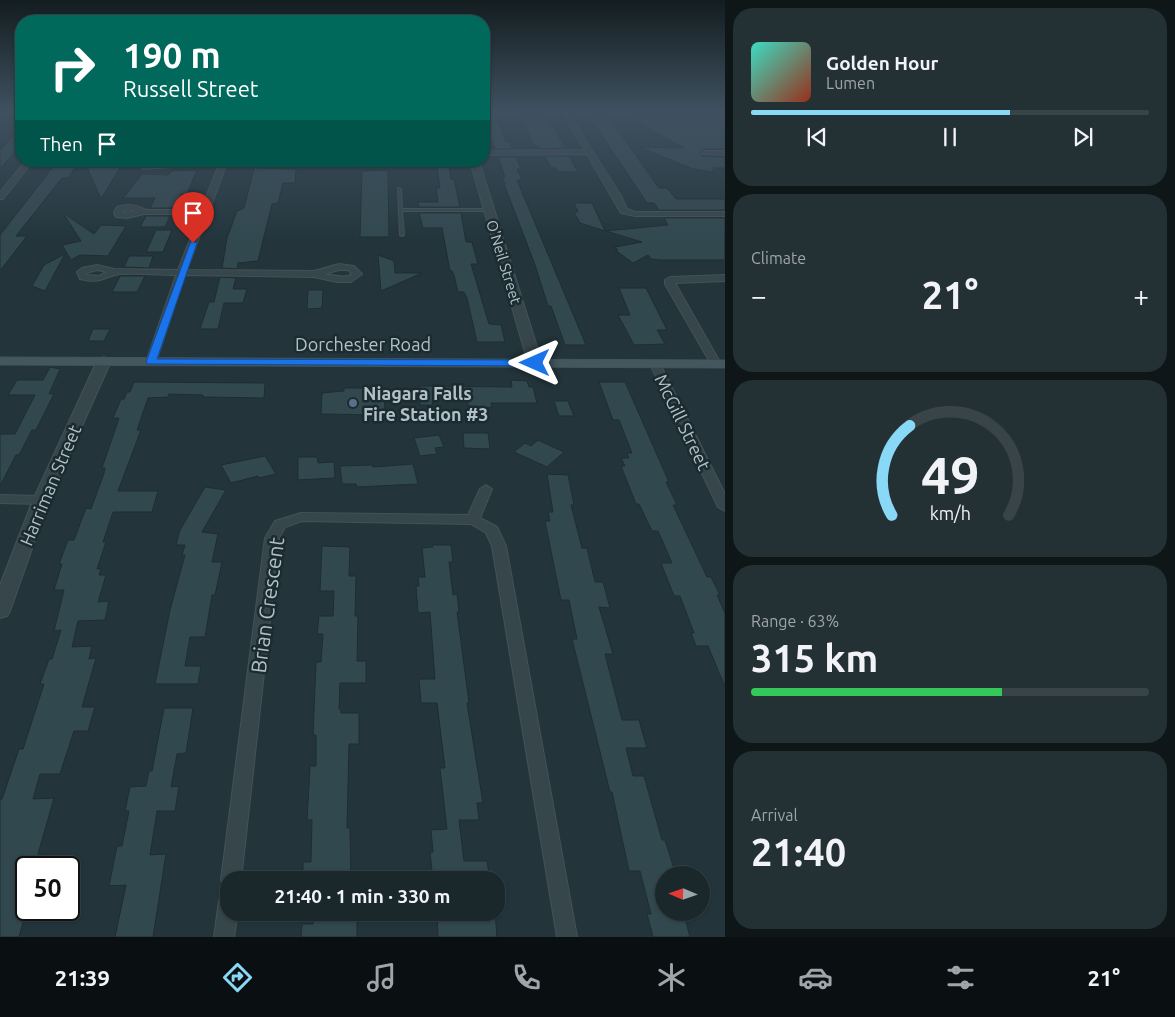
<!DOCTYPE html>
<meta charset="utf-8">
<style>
body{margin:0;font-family:Ubuntu,sans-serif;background:#233034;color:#f1f3f6;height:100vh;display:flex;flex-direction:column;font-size:19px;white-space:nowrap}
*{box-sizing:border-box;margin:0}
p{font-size:16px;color:#9fa6a9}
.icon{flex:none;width:28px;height:28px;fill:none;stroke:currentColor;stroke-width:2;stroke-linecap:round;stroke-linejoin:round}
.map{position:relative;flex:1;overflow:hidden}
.details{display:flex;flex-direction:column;gap:8px;padding:8px;background:#0e1618;width:450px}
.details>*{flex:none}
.hud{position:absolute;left:15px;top:15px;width:475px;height:152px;border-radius:20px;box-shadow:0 1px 4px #0004,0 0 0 1px #384448;background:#00695c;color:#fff;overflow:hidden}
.needle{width:32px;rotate:272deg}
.controls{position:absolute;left:655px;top:866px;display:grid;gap:10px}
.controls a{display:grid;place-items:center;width:55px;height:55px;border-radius:50%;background:#1a282c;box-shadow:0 1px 4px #0004,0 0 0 1px #384448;font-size:25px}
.speed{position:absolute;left:15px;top:856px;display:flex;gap:10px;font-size:25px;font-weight:700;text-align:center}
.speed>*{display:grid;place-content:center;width:65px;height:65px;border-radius:50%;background:#1a282c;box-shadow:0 1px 4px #0004,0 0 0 1px #384448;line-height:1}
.speed .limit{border:2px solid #111;border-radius:8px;background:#fff;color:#111}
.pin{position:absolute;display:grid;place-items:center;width:42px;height:42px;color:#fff;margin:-51px -21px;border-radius:50% 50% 50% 0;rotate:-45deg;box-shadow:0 0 5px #0007}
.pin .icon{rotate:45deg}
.me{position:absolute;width:55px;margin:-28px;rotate:270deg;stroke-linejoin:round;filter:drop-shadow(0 0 4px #0008)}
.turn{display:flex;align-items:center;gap:18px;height:105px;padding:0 25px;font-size:22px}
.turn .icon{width:65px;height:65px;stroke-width:2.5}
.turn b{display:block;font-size:35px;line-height:42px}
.then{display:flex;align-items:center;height:48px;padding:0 25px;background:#0003;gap:10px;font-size:19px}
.big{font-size:38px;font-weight:700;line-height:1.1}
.details .card{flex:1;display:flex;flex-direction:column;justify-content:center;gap:8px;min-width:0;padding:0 18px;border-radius:20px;background:#233034}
.details .dial{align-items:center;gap:0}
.dial svg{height:130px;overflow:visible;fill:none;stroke:#384448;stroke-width:7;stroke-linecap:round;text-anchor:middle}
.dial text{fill:#f1f3f6;stroke:none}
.song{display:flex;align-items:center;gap:15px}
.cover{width:60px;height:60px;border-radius:8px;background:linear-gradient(135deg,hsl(170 70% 55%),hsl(10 70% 35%))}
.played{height:5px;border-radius:2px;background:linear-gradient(90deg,#88d8f6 65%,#384448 65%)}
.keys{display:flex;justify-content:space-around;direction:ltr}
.heat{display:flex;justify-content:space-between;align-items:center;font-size:28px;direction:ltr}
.charge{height:8px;border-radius:4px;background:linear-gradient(90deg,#34c759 63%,#384448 0)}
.trip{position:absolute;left:220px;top:871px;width:285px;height:50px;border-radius:20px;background:#1a282c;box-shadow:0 1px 4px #0004,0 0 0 1px #384448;font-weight:700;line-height:50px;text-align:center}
.tabs{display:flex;height:80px;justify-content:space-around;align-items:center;background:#0a1012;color:#9fa6a9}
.tabs .icon{width:35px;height:35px}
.tabs .current{color:#88d8f6}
.tabs b{font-size:22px;color:#f1f3f6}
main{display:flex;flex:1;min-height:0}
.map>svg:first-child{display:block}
</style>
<main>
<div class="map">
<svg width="725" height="937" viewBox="0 0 725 937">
<rect width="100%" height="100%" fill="#23353b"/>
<!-- building -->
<g fill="#32484f" stroke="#1e2d32">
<path d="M484,111H493L506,142H510L513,149H495L484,123Z"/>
<path d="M518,111H543L566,148L540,149L539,146H534Z"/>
<path d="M586,112H605L659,188H667L676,199H725V210H659L654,203H647Z"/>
<path d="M620,112H716L725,120V149H704L699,153L702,156L725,157V168H714L712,172L693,169L639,147L684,148Z"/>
<path d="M21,128V145L0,169V150Z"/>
<path d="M545,156H569L578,172H558L556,168H551Z"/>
<path d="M498,157H516L521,169H517L522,180H517L586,345H565L551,306H548L535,265L504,184H505L502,177H505Z"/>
<path d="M98,161H124L101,199L85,163H96Z"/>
<path d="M56,163H78L68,178H62L16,236H27L0,271V235Z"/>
<path d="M437,166H449L451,179H454L460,207H419L418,202H438L436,188H440Z"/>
<path d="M254,168L296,169L295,183H283L278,203L272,204L258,261L238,263L237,269L222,268L227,238L237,211L244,208Z"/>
<path d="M197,170L187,194H181L173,208H150L155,198H123L142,174L168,175L171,171Z"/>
<path d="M388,170L389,237H360L362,171Z"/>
<path d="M574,203H592L605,231L580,223L574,212H578Z"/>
<path d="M63,213L94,234L101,225L126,226L108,256L80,255L71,260L62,245L81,241Z"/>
<path d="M419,213H461L466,242H472L478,264H471L489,324L501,325L505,342H477L467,298L464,292H458L454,275L452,271H450L442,228H423Z"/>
<path d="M146,216H170L165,227H140Z"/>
<path d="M664,218H725V260H660L651,259L648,255L633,263L615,250H618L615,247L642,242L606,231L668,225Z"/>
<path d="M156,230H172L163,252H146Z"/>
<path d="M65,254L45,291L32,286L44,265Z"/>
<path d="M378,255L394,261L395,273H422L381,291Z"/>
<path d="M129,256H153L149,268L124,267Z"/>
<path d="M120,276H145L137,292H112Z"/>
<path d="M220,277L236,278L233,289H247L243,303H224L218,329H200L209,302H214Z"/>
<path d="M619,288H646L667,330H657L665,344L634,345L618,315H630Z"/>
<path d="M308,290H323L322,308L307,309Z"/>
<path d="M93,329H110L104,341H88Z"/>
<path d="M50,367L60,369L49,394H54L36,430H32L19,455H16L0,486V434H15L35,395H8L17,380H43Z"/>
<path d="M511,380L527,381L529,387H533L537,403H491L492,407L471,409L465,398H438V401H432L433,405H420V401H414L413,390H420V386L512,387Z"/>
<path d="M134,382L265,383L264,398L203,397V395L169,394L168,397L148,398L137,430H141L118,491H158L152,512H113L103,542H106L97,569H101L99,575H106L98,602L109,601L105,620L78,621L72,647L92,646L89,659L96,658L82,707H95L88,731H74L60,774H40L33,799L54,798L38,854H41L37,868H26V912L19,937H0V799H2L19,749H23L44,684H40L49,659H52L61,630L54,631L64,590H54L62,564H59L68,540H74L86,508L91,509L104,473L105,468H102L119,418H113L121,399H124L127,392H130Z"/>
<path d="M599,382H625L669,482H666L677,505H673L675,509L707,577H711L720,595H717L725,613V687L708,646H696L691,633H694L680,596H674L661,563H672L658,531H652L639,504H636L621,466H625L621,458H629L627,453H632L619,420H613Z"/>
<path d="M344,388H384L385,415L321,414L322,393L344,391Z"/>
<path d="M554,401H568L574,416H559Z"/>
<path d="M463,433H488L490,449L464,448Z"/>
<path d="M439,435L444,447L435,448L437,454L420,456L414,438Z"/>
<path d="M538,440L540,441L564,452L547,467L514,452L525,443L531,446Z"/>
<path d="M265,456L276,474L259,478L258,476L231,483L221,465Z"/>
<path d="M298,457H317L318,463L334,462L335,478L298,480Z"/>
<path d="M413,464L418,484L357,487L356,484H342L340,466L373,465V467Z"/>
<path d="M547,474L568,475L574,505H571L582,548H587L595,582H603L610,608L599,607L613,654H605L622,720H639L647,748H626L633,776H644L662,840H665L676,875H664V914H684L690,937H653L647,914H651L640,871H629L612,792H610L572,639H577L569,600H561L557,581L545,521H550L548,512H553Z"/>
<path d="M205,487L226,490L202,532L218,534L212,562H222L215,595H212L205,637H190L185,666H201L198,684H155L170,610L185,555H182L185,545H176L180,530Z"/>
<path d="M432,545H451L453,562H449L453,595L457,594L459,612H457L469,703H467L483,803H477L479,820H459L464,861H487L490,880H433L430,852H433L431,830L447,829L440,768H445L437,703H421L419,679H435L430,612L418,613L416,586H419L418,577H425L422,548L433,547Z"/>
<path d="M322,546L350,547L349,576H356L355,616H358L357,661H366V683H340L339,709H341V713H359V744H349L347,828H350L351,880H303V862H311L312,820H307L310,766H316V735H313L316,662H321L323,634H317L319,616H333L334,591H320Z"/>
<path d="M164,708H193L186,753L177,754L171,787L179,786L175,811H157L150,855L166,854L153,937H115L126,885L109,886L117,846H122L129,811H125L130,787L146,786L149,771H152Z"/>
<path d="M313,912H357V937H301L302,924H313Z"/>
<path d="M437,912H495L497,937H438Z"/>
</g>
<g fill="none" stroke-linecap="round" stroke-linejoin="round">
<!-- service casing -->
<g stroke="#435257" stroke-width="2">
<path id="service" d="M398,188L401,189L402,209H488L490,210L488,211H402L404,235L402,236L400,235Z"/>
</g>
<!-- minor casing -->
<g stroke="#435257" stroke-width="2">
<g id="minor">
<path d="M561,111H567L621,196L627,209L635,212H725V216H635L621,213L587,154L484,155V151L585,150Z"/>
<path d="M704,151H725V155L702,154L701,153Z"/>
<path d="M26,161H33L3,199H0V192Z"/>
<path d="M142,161H151L148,164L149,165L173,161L479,162L475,164L227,163L187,270L314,271L339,264L354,266L362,274L351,282H337L314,277L185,275L156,362L151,365L146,362L176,275C163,275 124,272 115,275C99,280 98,283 80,279L77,272L82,268L97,265L114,269L178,270L200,214H144L127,218L116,217L114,213L117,207C128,204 135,204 146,210H201L219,164L143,169L140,163ZM127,209L137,211L122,213ZM97,270L107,272L99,276L87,275L86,273ZM339,270H348L352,274C345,279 333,275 325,274Z"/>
<path d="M725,275V281L675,283L721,364L716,367L711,364L665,284V280L670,277Z"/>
<path d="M655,361L660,364L725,494V511L718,507L650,364Z"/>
<path d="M486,485L492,489L480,518L497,527L506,546L577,937H557L492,546L486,533L471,524L302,521L285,527L279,538L241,880H229V889L224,887L221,880L265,538L275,521L301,513L468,515L480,489Z"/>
<path d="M0,495L41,496L48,500L41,504L0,503Z"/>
<path d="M229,891V912H238L234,937H214L219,901L222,894Z"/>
</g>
</g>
<!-- tertiary casing -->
<g stroke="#435257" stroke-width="2">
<g id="tertiary">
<path d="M470,161H479L542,363L540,366L535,367L528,363Z"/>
<path d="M104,357L111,361L49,500L10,611L7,616L0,618V585L33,500L97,361Z"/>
</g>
</g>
<!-- secondary casing -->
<g stroke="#435257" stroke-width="1">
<path id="secondary" d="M0,357L725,360V368L0,365Z"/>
</g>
<!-- service -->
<use href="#service" fill="#37464b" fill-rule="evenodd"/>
<!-- minor -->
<use href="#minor" fill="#37464b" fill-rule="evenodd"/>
<!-- tertiary -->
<use href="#tertiary" fill="#37464b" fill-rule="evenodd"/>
<!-- secondary -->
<use href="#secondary" fill="#45575e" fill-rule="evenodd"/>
</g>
<!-- sky -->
<linearGradient id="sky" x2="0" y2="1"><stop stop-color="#131d20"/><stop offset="0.46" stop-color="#3f5160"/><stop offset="1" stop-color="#3f5160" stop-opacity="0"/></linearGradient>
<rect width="725" height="242" fill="url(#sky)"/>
<!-- route -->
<path fill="#1a73e8" stroke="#114b97" d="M191,241L197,243L157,359L535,360L540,363L535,366L147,364L146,362Z"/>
<!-- markers -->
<circle fill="#5c6f8a" stroke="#1c2b30" stroke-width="2" cx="353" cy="403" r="5"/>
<g text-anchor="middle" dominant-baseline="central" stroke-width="5" stroke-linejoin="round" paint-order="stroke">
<!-- far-street labels -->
<g font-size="15" fill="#b2c1c7" stroke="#1c2b30">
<text transform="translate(504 262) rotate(73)">O'Neil Street</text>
</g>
<!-- street labels -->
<g font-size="18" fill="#b2c1c7" stroke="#1c2b30">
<text x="363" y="344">Dorchester Road</text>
<text transform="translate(683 422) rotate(64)">McGill Street</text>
<text transform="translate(50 485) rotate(-67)">Harriman Street</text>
</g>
<!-- poi labels -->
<g font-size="18" font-weight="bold" fill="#b2c1c7" stroke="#1c2b30" text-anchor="start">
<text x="363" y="393">Niagara Falls<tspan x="363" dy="21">Fire Station #3</tspan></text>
</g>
<!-- near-street labels -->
<g font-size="21" fill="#b2c1c7" stroke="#1c2b30">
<text transform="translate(267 605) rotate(-82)">Brian Crescent</text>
</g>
</g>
</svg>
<div class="controls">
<a><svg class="needle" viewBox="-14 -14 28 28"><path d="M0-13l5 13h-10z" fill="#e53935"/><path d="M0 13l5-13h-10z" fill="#9fa6a9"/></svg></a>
</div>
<div class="speed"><div class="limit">50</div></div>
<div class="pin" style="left:193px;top:243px;background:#d93025"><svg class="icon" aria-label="arrive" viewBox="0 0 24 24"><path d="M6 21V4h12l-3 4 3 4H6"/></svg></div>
<svg class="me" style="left:535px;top:363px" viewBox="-20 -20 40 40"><path d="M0-17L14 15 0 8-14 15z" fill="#1a73e8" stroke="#fff" stroke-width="4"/></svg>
<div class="trip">21:40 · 1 min · 330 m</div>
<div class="hud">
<div class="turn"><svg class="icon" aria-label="right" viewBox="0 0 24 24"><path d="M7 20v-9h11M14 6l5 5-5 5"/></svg><div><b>190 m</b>Russell Street</div></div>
<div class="then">Then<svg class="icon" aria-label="arrive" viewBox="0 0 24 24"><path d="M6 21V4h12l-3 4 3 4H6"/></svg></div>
</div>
</div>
<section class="details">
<div class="card">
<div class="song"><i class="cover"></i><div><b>Golden Hour</b><p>Lumen</p></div></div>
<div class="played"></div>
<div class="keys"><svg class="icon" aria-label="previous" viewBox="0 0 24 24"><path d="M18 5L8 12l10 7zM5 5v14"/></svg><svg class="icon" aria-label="pause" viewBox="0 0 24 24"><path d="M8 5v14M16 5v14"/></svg><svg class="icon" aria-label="next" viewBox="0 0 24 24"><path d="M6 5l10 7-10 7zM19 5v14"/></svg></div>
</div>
<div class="card"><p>Climate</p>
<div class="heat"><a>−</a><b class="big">21°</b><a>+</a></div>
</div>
<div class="card dial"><svg viewBox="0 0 100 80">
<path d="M14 69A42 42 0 1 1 86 69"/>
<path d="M14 69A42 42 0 0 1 25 14" stroke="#88d8f6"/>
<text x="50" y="56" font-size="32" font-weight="700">49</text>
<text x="50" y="72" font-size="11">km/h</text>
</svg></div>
<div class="card"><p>Range · 63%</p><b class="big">315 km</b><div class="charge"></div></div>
<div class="card"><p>Arrival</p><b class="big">21:40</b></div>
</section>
</main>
<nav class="tabs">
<b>21:39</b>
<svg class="icon current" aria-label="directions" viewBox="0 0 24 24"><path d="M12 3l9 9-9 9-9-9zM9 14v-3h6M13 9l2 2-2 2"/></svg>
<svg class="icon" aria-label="music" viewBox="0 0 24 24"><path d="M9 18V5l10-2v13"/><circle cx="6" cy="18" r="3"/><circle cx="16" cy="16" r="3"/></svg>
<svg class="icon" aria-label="phone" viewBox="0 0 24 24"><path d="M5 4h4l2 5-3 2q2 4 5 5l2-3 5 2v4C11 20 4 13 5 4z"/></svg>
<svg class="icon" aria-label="climate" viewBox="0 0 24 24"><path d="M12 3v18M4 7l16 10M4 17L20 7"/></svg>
<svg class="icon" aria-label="car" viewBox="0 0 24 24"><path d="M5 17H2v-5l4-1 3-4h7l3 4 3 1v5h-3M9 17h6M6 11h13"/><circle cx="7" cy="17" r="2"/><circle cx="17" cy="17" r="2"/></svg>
<svg class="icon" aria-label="filters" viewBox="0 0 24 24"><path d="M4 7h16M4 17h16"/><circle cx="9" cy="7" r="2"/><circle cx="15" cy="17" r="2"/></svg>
<b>21°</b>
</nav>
